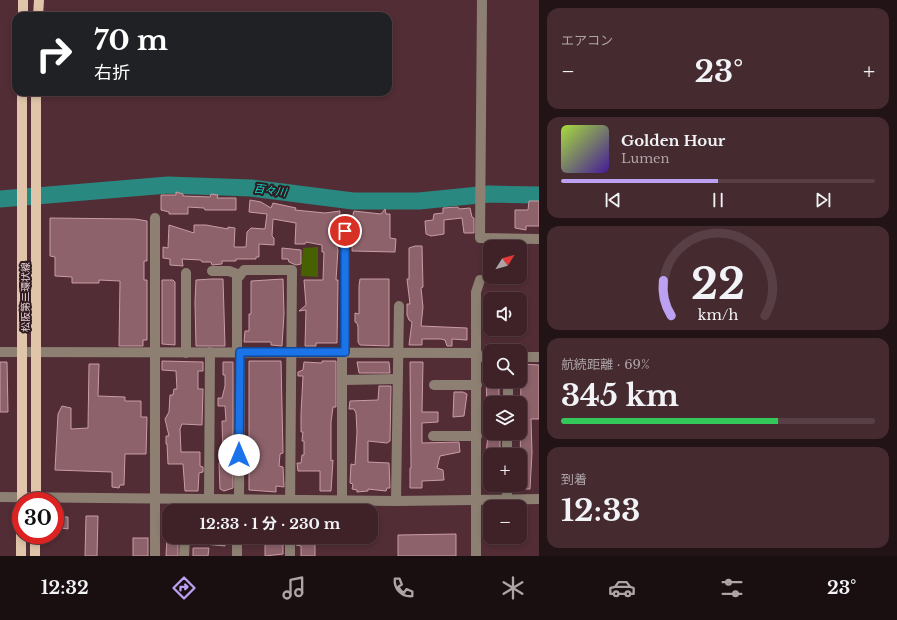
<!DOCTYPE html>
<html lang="ja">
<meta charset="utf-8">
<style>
body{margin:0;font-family:"Libre Baskerville","Noto Sans JP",serif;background:#452a30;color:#f1f3f6;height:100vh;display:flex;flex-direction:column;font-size:15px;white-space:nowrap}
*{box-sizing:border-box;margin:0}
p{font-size:13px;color:#ada4a8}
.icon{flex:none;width:22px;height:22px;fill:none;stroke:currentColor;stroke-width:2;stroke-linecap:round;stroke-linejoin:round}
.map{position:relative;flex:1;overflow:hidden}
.drawer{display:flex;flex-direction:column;gap:8px;padding:8px;background:#221316;width:358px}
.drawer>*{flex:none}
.hud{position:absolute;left:12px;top:12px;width:380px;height:84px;border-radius:12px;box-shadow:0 2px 6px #0003,0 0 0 1px #573f45;background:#202124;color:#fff;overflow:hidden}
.needle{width:26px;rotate:53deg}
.fabs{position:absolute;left:483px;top:240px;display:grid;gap:8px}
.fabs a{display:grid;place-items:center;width:44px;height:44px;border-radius:8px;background:#3e2228;box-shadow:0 2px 6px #0003,0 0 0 1px #573f45;font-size:20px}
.speed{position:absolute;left:12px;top:492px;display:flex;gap:8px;font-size:20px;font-weight:700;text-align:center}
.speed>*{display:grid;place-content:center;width:52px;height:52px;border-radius:50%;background:#3e2228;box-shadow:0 2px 6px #0003,0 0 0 1px #573f45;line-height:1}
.speed .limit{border:6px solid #d22;background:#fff;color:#111}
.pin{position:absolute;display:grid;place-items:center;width:34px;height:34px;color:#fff;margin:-17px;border:2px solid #fff;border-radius:50%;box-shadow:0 1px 4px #0007}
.me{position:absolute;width:44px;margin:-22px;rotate:0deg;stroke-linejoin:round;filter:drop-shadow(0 0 3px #0008)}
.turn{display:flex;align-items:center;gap:14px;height:84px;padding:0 16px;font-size:18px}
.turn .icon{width:52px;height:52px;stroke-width:2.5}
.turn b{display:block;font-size:28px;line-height:34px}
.big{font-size:30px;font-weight:700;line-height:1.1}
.drawer .widget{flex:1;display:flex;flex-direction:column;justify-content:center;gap:6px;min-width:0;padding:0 14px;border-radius:12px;background:#452a30}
.drawer .dial{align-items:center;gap:0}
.dial svg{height:104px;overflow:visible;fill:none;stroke:#573f45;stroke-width:7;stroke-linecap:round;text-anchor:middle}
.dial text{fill:#f1f3f6;stroke:none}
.song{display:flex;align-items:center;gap:12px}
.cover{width:48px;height:48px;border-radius:6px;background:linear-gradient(135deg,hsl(80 70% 55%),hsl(260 70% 35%))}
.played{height:4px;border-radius:2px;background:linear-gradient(90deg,#bca0f2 50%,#573f45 50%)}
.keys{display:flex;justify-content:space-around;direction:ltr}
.heat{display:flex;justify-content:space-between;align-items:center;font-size:22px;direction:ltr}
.charge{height:6px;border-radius:3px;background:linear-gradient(90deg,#34c759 69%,#573f45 0)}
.trip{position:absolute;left:162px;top:504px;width:216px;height:40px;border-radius:12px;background:#3e2228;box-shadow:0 2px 6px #0003,0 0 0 1px #573f45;font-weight:700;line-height:40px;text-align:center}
.tab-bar{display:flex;height:64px;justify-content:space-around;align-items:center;background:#190e10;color:#ada4a8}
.tab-bar .icon{width:28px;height:28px}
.tab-bar .on{color:#bca0f2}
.tab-bar b{font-size:18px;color:#f1f3f6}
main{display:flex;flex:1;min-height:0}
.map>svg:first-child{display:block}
</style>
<main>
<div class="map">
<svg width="539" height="556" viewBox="0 0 539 556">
<rect width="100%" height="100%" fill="#522d36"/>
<!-- green -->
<path fill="#476001" d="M318,247V277L301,276L303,248Z"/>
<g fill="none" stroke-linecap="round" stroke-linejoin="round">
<!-- river -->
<path stroke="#298980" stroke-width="17" d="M0,199L168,185L251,188L353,201H419L489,194L539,195"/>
</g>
<!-- building -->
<g fill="#8d626b" stroke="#ca9ca5">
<path d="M176,192L183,194V196L210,197L211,194L218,195L217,198H236V210H205L204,208L188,207V214H169V212L161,210V195H176Z"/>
<path d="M250,200L261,202L271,208L273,203L296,208L295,210L325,213L340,211L339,223L334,234L338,238L337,248L338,249L336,280H338L337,343H316V346H305L306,310L299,311L306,305L304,280H323L324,252H322V245L306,242L305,244H295L296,223L273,219L272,236L274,238V245L259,244V257H256V259H236V261H222V264L212,265L211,262H202L201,260L182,259L183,266L170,265V259L163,258V247L168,248L169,225L194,233V225H206L228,229V227L235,228L234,247H246L247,232L251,228L265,229L267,214L249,212Z"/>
<path d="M529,201H539V226H526V230L515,228V210H528Z"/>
<path d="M458,207L459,209L470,208L472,217L474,218V233H464L462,218L444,220V234L431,236L426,234L425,221L433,220L434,214L443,213V208Z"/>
<path d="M385,209L386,214H390V238L396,239L395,252L352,251L353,214L354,211L381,214Z"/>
<path d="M50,218L135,219L147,221V261H144V280H147V340H143V346H119L120,281L99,280V283H72V277L55,276V257L50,256Z"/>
<path d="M415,246H422L423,287L421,288L423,307L421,326L467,328V340L452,339V346H447L445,340L441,339H422V345H409L412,322L409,320L407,315V304H410L407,279H409V248Z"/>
<path d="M282,248L301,250V264L296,265L289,262L288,259H282Z"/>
<path d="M211,279H223L225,346H196L195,302L196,280Z"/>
<path d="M283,279L284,314L282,346L271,345V342H244L245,331H249V314H251V281Z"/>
<path d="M360,279H389V346L360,345L358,342V327L357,323L355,322V313L359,314V286Z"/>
<path d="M162,280H173L175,282V345L162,344Z"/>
<path d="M162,361L203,362V371H198V389H203L202,425L182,424L180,429L181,452H200V466L203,467V472L199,473L198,491H185L183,464H168L167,444H166V436H169L165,419L169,412L170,395H173L174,389H177L176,371L162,370Z"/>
<path d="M249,361H281L283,453L280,454L279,466L283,467L284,487L276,486V492L249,490Z"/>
<path d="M322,361H336V407H333L331,422V461L333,460L331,491H320V471H298L297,463H301L302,455H304V441H302L303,432H301V414L303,376H298V372L303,370L304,362L322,363Z"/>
<path d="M0,362H7L8,412H0Z"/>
<path d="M223,362H233V488L224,491L220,489L219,463H222V455H223L222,421H226L225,406H218V398H222L225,386V375H223Z"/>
<path d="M357,362H389L390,373H359Z"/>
<path d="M410,362H423L422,412H438V422L422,423V443L459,442L460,452L440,456L437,468L443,470L444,480L422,481V488H410V468H411Z"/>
<path d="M89,364H99L98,396L125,397V401H141V417H147L146,454H125L124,485H120L119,488L112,487V472L55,470L58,414L62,406L71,408V429L88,428Z"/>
<path d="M521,364L539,365V419H531L532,453L530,489H520Z"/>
<path d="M486,381H499V403H487Z"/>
<path d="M379,386H391L390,441L387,443L368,441V462L389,463L390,488H387L386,491L368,489V491L357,492V490L352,489L353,484L350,483L351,464L355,465L357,432L356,413L354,409H349L350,401L378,400Z"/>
<path d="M454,392H463L467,394L464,416L453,417Z"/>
<path d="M500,433V455H486L488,434Z"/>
<path d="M86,516H98L97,556H85Z"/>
<path d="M59,517H68V529L61,528Z"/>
<path d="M456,534V556H398V535Z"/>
<path d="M167,537H178V556H166Z"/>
<path d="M204,537H225V546L204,544Z"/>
<path d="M297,537L315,538V556H301V546L296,545Z"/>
<rect x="133" y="538" width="15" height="18"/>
<path d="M265,543H283V554L265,556Z"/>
<path d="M193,548H209L208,556H193Z"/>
</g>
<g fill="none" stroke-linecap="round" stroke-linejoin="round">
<!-- minor -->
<g stroke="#8d8073" stroke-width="10">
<path d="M480,236L482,0"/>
<path d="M480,238L539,239"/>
<path d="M212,271H229L240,275"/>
<path d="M0,352L477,353"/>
<path d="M237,352V279L244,270H292L290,511"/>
<path d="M342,352V499"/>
<path d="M345,352V231"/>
<path d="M186,353V273"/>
<path d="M477,357H490"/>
<path d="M520,357H539"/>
<path d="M342,380L397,379"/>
<path d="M434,385H477"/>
<path d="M508,403V381"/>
<path d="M433,436H477"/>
<path d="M507,455V433"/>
<path d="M0,497L396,501L539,499"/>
<path d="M209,499L210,352"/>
<path d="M239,499L240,352"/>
<path d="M507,499V485"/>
<path d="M396,501L399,306"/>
<path d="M185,511V499"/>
<path d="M238,511V499"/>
<path d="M155,556V218"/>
<path d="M184,556L185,537"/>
<path d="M237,556V537"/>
<path d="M290,556V537"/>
<path d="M476,556V292L480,280"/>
</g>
<!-- major -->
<g stroke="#e0c5aa" stroke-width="10">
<path d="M23,16V0"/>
<path d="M38,16L39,0"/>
<path d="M36,92V501"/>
<path d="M22,501V92"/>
<path d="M21,556V535"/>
<path d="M35,556V535"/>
</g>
</g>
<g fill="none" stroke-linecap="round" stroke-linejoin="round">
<!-- route casing -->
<g stroke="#114b97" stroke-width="10">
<path id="route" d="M239,455L240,352H345V231"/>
</g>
<!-- route -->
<use href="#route" stroke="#1a73e8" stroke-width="7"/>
</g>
<g text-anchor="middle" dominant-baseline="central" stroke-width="4" stroke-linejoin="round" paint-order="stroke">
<!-- street labels -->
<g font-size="10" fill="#e9d1d5" stroke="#2d1b1f">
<text transform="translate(25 297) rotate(-90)">松阪第二環状線</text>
</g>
<!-- water labels -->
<g font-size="11" font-style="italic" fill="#05ddcd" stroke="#2d1b1f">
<text transform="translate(270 190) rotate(7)">百々川</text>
</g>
</g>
</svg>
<div class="fabs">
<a><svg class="needle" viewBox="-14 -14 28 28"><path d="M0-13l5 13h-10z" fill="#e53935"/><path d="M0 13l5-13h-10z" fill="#ada4a8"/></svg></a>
<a><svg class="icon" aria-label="sound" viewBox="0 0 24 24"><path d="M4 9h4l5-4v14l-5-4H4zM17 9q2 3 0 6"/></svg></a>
<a><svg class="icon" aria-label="search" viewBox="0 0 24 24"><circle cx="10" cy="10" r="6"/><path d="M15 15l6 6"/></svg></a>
<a><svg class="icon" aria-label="layers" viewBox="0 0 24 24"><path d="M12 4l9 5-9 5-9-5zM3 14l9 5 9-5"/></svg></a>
<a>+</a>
<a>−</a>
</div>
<div class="speed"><div class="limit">30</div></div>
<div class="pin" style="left:345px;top:231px;background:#d93025"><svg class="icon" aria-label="arrive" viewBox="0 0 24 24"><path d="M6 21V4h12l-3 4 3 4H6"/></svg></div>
<svg class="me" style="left:239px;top:455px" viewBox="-20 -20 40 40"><circle r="19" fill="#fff"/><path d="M0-13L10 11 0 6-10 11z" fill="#1a73e8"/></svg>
<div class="trip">12:33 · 1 分 · 230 m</div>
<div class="hud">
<div class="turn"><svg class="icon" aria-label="right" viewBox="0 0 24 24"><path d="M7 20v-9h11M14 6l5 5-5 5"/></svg><div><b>70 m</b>右折</div></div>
</div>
</div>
<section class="drawer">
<div class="widget"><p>エアコン</p>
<div class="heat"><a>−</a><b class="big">23°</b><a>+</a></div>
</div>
<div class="widget">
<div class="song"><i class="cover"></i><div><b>Golden Hour</b><p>Lumen</p></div></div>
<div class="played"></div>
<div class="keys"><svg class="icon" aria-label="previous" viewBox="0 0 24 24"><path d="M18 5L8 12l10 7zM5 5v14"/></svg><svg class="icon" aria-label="pause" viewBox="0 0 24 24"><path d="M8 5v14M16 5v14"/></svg><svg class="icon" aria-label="next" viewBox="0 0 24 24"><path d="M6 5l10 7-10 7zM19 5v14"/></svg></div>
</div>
<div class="widget dial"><svg viewBox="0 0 100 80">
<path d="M14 69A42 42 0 1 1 86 69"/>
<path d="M14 69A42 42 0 0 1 8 42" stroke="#bca0f2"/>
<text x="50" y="56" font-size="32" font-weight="700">22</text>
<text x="50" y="72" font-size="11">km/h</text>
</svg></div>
<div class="widget"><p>航続距離 · 69%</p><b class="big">345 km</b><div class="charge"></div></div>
<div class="widget"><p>到着</p><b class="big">12:33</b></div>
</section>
</main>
<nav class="tab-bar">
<b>12:32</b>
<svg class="icon on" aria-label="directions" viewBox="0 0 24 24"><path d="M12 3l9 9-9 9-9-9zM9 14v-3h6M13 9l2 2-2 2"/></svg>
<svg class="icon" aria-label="music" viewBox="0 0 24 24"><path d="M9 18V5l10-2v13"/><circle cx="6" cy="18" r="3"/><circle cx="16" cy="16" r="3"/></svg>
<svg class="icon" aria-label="phone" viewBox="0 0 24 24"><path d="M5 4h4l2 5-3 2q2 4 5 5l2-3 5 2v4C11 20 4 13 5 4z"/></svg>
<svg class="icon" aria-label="climate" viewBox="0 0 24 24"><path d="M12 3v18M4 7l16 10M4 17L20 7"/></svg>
<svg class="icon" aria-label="car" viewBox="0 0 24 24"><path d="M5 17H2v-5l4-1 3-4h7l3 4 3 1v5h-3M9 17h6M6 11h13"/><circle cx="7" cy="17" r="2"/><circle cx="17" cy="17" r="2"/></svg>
<svg class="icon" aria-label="filters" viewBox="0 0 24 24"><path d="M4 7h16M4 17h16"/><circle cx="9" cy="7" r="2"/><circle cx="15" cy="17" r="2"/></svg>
<b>23°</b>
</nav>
